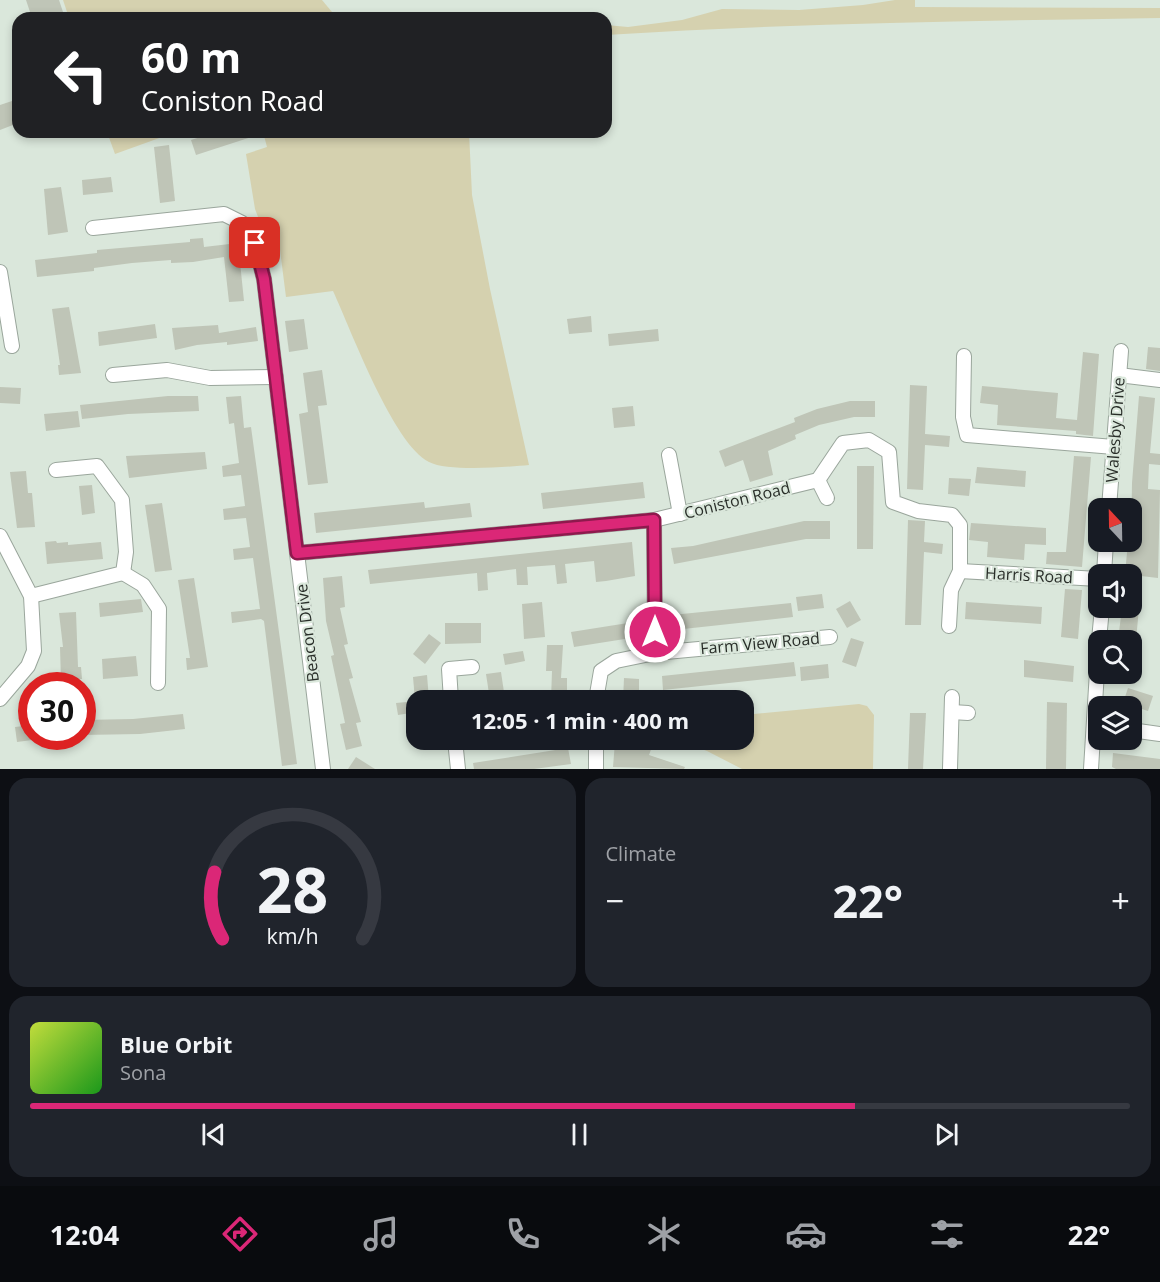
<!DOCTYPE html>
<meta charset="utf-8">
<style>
body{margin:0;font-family:"Open Sans",sans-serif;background:#20242c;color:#f1f3f6;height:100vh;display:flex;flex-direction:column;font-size:22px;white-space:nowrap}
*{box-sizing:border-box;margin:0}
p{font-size:20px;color:#9ea1a6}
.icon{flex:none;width:33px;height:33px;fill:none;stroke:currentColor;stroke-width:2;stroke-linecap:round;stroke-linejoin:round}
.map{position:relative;height:769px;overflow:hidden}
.panel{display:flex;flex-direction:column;gap:9px;padding:9px;background:#0d0f14;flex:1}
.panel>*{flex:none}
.top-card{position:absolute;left:12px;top:12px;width:600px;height:126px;border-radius:18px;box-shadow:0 3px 9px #0003;background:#202124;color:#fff;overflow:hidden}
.needle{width:39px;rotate:338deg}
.controls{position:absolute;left:1088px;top:498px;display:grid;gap:12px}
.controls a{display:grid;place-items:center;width:54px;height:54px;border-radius:12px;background:#171b24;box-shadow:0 3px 9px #0003;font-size:30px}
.speed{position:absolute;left:18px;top:672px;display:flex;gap:12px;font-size:30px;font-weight:700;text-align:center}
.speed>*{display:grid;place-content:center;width:78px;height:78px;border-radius:50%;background:#171b24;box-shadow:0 3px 9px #0003;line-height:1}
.speed .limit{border:9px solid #d22;background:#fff;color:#111}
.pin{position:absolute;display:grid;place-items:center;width:51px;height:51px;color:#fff;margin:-26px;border-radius:12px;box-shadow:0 3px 9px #0006}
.me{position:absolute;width:66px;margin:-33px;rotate:0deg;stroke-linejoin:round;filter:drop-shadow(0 0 4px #0008)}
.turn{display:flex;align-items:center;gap:21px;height:126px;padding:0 30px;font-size:27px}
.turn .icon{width:78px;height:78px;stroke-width:2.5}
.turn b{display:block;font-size:42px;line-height:51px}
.big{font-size:45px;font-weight:700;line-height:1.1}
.panel .card{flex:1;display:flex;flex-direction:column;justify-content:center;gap:9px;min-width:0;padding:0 21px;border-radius:18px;background:#20242c}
.panel .dial{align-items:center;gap:0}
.dial svg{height:156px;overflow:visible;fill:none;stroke:#363941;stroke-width:7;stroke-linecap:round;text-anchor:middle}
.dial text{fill:#f1f3f6;stroke:none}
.song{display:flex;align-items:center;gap:18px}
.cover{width:72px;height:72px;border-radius:9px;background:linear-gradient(135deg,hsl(70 70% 55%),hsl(120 70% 35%))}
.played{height:6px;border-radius:3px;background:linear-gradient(90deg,#db2777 75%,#363941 75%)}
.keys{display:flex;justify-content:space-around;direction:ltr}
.heat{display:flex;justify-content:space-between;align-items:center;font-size:33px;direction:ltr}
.panel .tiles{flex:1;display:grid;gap:9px;grid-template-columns:1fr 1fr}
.card:last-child{grid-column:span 2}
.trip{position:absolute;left:406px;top:690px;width:348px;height:60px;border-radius:18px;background:#171b24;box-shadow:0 3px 9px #0003;font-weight:700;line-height:60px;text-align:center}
.menu{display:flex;height:96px;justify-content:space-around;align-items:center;background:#090b0e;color:#9ea1a6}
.menu .icon{width:42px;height:42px}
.menu .current{color:#db2777}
.menu b{font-size:27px;color:#f1f3f6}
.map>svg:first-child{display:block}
</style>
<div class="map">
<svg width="1160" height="769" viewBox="0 0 1160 769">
<rect width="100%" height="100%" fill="#dae7db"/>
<!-- green -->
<g fill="#d5d1af">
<path d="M63,0H322L337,18H69Z"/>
<path d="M895,0H915V7L1160,8V18C975,21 791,23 606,35V25L628,27L682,20L722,9L799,10L863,5Z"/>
<path d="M107,132H176L115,154Z"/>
<path d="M263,132H469L472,195L490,289L529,465C507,467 448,472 429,462C393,444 351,330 333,291L286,297L280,250L271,251L255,209L246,154L267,147Z"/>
<path d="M859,704L867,706L874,715L873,769H742L707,751L677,740H744V715Z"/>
</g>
<!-- building -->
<g fill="#bfc5b7">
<path d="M26,0H59L65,18H32Z"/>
<path d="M18,99V123L0,130V105Z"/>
<path d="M216,132H260L261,134L196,155L191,140Z"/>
<path d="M169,145L175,201L160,203L154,147Z"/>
<path d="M111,177L113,192L83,195L82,180Z"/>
<path d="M61,187L68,232L48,235L44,189Z"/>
<path d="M203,238L204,247L238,243L244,301L229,302L224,257L193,262L171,263V260L132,263L94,268V271L37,277L35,260L97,253V250L190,242V239Z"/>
<path d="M69,307L81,373L59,375L58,365H60L52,309Z"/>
<path d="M591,316L592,332L569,334L567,319Z"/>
<path d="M304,319L308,349L289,352L285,321Z"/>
<path d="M155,324L157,338L99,346L98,332Z"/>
<path d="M218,325L219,333L256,327L258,341L227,345V342L197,345L175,350L172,328Z"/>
<path d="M658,329L659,341L609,346L608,334Z"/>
<path d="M1148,347L1160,348V371L1146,369Z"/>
<path d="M1083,352L1099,354L1093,436L1076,434V431L997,425L998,405L980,403L982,386L1058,393L1056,418L1077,420Z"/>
<path d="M322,370L327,405L318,406L328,483L308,485L299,414L308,412L303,373Z"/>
<path d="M910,385L927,386L925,434L950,436L949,447L925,445L923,490L907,489Z"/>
<path d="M0,387L21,388L20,404L0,403Z"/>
<path d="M168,396H198L199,411L128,414L82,419L80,405Z"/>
<path d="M241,396L244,428L251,427L297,764L282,766L264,621L261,619L232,623L231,612L260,609L253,558L234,560L233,549L250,547L246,518L224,520L223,509L245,506L241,475L223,477L222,466L239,463L234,423L229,424L226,397Z"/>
<path d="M1139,396L1155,398L1150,453L1160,454V465L1149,464L1148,489L1160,490L1158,578L1141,576L1140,606H1131V574H1125L1128,542H1131L1132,483Z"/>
<path d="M850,401H875V417H854L819,425L795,435L796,439L768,451L773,475L750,482L743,460L725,467L719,451L795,422L794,418L817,409Z"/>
<path d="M633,406L635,426L614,428L612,408Z"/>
<path d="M78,411L80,427L46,431L44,414Z"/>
<path d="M205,452L207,469L129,478L126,456Z"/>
<path d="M1074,456L1091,457L1082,567L1046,564L1047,552H1066Z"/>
<path d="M857,466H874L873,549H857Z"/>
<path d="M977,467L1026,471L1025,487L975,483Z"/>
<path d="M26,471L28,493H32L35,527L17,528L10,472Z"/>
<path d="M949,478L971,479L969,496L948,494Z"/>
<path d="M643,482L645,498L543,509L541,493Z"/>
<path d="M92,485L95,513L82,515L79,486Z"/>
<path d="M424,502L425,508L470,503L472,517L316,533L314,513Z"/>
<path d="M162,503L172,570L155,572L145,505Z"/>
<path d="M908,520L925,521L924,542L943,544L942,554L924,552L921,625H905Z"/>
<path d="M804,521H830V539H806L674,564L671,548L693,546Z"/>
<path d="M971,523L1046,528V545L1025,544L1024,560L987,557L988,542L969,540Z"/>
<path d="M56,541L57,543L68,542V545L101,542L103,559L47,564L45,542Z"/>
<path d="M632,542L635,576L606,581L596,582L594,561L565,564L567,583L557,584L555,565L527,567L528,585H517L516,569L487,573L488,590L478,591L477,573L370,584L368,570Z"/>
<path d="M342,576L345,607L340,608L348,644L344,645L353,678L349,679L361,722L356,723L362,746L346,750L340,724L345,723L331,656L334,655L326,621L323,578Z"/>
<path d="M194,578L208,667L187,670L186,658H190L178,580Z"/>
<path d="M1065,589L1082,590L1078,639L1061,637Z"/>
<path d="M822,594L824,608L798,611L796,597Z"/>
<path d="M141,599L143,612L100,617L99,603Z"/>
<path d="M850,601L861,620L847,628L836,609Z"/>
<path d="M542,602L545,637L524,639L522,604Z"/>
<path d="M966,602L1042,607L1041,624L965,619Z"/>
<path d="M791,603L793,617L674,630L672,615Z"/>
<path d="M1122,608H1139L1136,640H1118Z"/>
<path d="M76,612L78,667H81L82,679L61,681L60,647H63L59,613Z"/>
<path d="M445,623H481V643L445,644Z"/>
<path d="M628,623L631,638L574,647L571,632Z"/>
<path d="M429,634L441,643L425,664L413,654Z"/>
<path d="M851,638L864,642L856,667L842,662Z"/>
<path d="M547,645H563L561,678H567V700H551L552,671H546Z"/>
<path d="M523,651L525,661L505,665L503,654Z"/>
<path d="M136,656L138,676L103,679L102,659Z"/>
<path d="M1024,660L1074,666L1073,682L1024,677Z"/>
<path d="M794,662L796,676L663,690L662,676Z"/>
<path d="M828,664L829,678L801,681L800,667Z"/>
<path d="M501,672L505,699L490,700L486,674Z"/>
<path d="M427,675L429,700H415L413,677Z"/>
<path d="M624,678L639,679V700H623Z"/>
<path d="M1128,688L1153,696L1148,711L1123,703Z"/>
<path d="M417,701V712L398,715L396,703Z"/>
<path d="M1047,702L1067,703L1066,769H1046Z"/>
<path d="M910,713H926L923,769H908Z"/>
<path d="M183,714L185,729L140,734L82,735V720L133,719Z"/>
<path d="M32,725V740L17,742L15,727Z"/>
<path d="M615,742L653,744L649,755L685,767L684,769L613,767Z"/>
<path d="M568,748L571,764L534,769H474L473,763Z"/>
<path d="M1113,753L1160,759V769H1116L1112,767Z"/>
<path d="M356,757L375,769H348Z"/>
</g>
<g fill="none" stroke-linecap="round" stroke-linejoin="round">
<!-- minor casing -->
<g stroke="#9aa69c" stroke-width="16">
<g id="minor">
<path d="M93,228L224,214L242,223L255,243L264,279L323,769"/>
<path d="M0,272L12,346"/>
<path d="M964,356L963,417L967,435L1114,447"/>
<path d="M113,375L167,370L210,378L276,377"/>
<path d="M1119,375L1160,380"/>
<path d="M669,455L680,514"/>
<path d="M818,480L843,443L869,440L889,452L893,502L918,511L952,515L960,525V571L951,590L949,626"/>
<path d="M818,480L827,498"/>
<path d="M1109,508L1121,351"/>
<path d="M654,520L655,653"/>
<path d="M0,536L31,596L34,651L28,666L0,699"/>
<path d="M297,553L654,520L818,480"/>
<path d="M960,571L1098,579"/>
<path d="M123,573L143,585L159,609L158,683"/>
<path d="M1104,574L1106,542"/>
<path d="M31,596L123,573L126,552L122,500L97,466L56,470"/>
<path d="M1099,640L1102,608"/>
<path d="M451,700L449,669L472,667"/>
<path d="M596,700L601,671L616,661L655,653L830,637"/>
<path d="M952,712L968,713"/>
<path d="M1131,730L1160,734"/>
<path d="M455,740L458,769"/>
<path d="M596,740V769"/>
<path d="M950,769L952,697"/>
<path d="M1091,769L1098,655"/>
</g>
</g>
<!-- minor -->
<use href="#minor" stroke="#fff" stroke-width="14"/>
</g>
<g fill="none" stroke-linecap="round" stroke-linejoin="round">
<!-- route casing -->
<g stroke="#8e194d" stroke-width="15">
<path id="route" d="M255,243L264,279L297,553L654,520L655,632"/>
</g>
<!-- route -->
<use href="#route" stroke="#db2777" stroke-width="10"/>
</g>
<g text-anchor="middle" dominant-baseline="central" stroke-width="4.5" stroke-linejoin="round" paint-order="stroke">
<!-- street labels -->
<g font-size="16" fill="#292e29" stroke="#dae7db">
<text transform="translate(1115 430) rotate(-86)">Walesby Drive</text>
<text transform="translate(737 500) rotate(-14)">Coniston Road</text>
<text transform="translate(1029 575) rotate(3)">Harris Road</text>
<text transform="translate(307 633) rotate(-97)">Beacon Drive</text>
<text transform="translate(760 643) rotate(-5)">Farm View Road</text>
</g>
</g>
</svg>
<div class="controls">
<a><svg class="needle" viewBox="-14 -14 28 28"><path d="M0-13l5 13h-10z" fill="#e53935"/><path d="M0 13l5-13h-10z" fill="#9ea1a6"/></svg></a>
<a><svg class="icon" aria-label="sound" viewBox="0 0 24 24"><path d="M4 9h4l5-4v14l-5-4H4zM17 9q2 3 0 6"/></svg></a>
<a><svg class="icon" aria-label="search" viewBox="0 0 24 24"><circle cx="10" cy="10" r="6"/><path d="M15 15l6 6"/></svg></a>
<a><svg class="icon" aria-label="layers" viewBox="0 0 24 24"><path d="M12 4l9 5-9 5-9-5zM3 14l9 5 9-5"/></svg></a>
</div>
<div class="speed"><div class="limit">30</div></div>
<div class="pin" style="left:255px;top:243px;background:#d93025"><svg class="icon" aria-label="arrive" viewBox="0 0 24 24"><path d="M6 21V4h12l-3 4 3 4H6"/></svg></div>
<svg class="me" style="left:655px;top:632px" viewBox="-20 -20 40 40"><circle r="17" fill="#db2777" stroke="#fff" stroke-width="3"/><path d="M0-11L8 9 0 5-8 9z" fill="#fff"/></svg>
<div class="trip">12:05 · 1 min · 400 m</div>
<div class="top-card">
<div class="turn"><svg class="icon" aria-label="left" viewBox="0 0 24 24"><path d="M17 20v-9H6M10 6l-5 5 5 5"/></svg><div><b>60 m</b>Coniston Road</div></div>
</div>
</div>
<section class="panel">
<div class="tiles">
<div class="card dial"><svg viewBox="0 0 100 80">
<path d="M14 69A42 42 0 1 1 86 69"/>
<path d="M14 69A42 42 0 0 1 10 35" stroke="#db2777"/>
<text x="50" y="56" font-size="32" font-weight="700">28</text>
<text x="50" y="72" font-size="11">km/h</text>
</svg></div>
<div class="card"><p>Climate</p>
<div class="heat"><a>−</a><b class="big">22°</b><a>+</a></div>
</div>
<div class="card">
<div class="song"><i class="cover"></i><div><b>Blue Orbit</b><p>Sona</p></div></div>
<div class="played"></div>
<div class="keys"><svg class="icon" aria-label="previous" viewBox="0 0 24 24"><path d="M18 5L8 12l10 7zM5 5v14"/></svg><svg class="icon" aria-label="pause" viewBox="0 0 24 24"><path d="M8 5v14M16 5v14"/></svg><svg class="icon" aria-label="next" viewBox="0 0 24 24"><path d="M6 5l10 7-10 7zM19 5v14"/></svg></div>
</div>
</div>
</section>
<nav class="menu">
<b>12:04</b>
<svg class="icon current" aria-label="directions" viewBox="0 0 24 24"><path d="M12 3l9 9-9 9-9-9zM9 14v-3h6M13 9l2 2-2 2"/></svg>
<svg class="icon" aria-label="music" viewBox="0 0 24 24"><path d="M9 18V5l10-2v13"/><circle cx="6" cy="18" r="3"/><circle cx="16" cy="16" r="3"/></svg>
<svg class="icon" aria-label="phone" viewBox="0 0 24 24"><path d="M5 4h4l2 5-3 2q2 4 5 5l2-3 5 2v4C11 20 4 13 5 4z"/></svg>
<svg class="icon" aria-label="climate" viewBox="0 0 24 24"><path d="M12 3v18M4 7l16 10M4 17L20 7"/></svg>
<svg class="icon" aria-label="car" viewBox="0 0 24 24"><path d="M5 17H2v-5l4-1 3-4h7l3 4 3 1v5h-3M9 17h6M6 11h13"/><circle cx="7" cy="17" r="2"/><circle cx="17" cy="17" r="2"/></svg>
<svg class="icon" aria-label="filters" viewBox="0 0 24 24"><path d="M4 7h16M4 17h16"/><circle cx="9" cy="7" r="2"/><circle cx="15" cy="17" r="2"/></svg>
<b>22°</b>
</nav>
